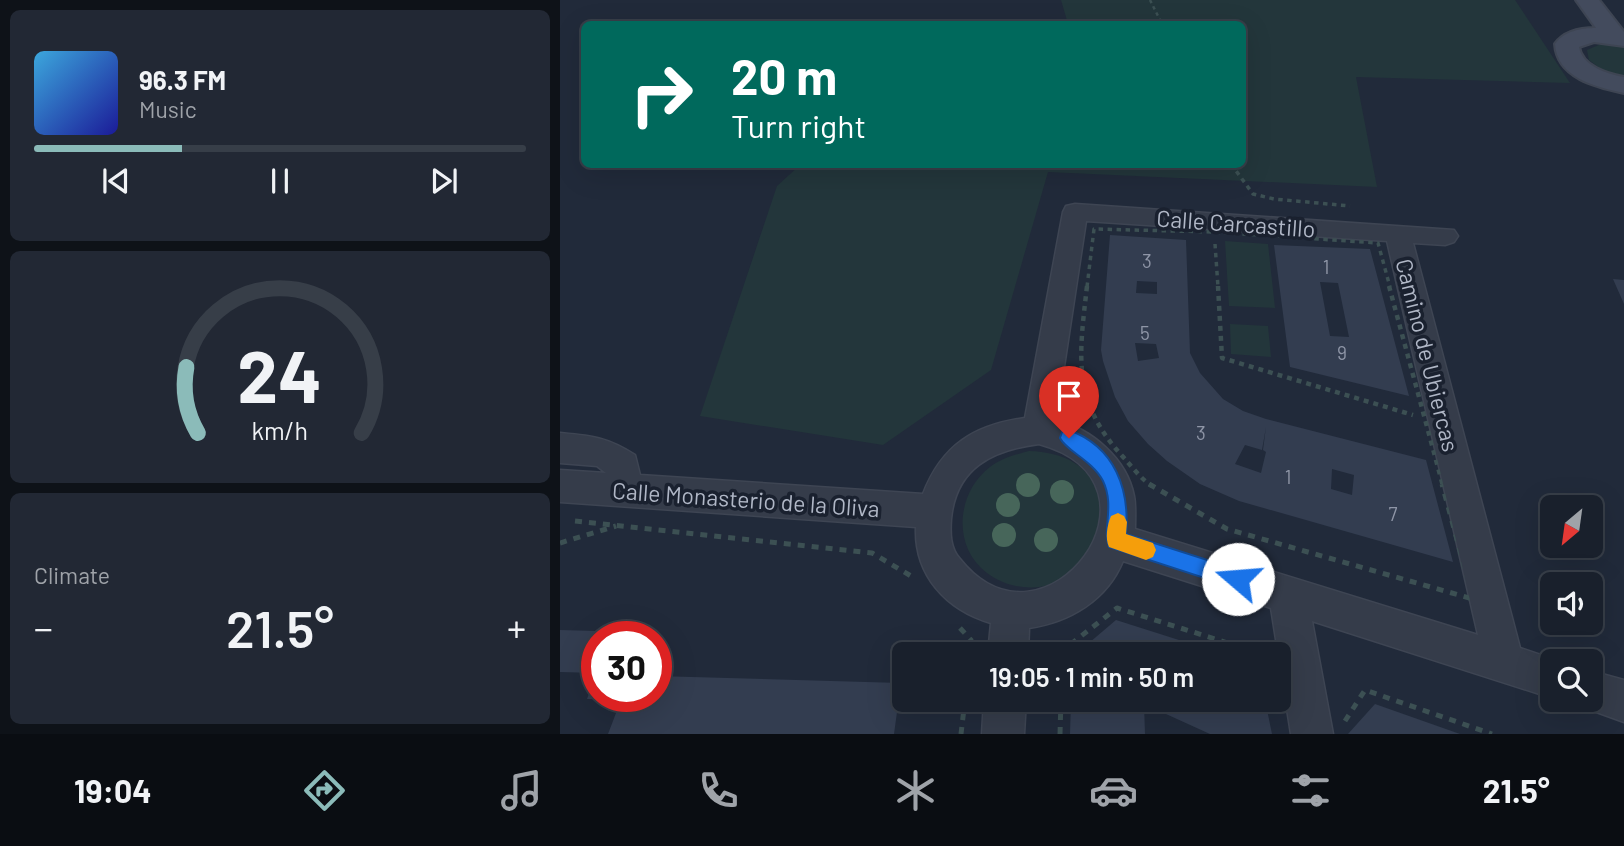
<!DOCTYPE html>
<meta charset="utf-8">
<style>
body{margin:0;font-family:Barlow,sans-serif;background:#222834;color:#f1f3f6;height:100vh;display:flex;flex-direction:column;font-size:26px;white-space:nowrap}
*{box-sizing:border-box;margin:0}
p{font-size:23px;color:#9fa3a9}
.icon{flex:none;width:38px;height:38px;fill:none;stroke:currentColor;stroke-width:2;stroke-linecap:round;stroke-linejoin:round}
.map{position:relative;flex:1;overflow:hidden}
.details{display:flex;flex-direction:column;gap:10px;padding:10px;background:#0e1218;width:560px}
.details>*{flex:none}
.banner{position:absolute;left:21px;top:21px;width:665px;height:147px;border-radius:10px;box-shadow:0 7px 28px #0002,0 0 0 2px #373e48;background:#00695c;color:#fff;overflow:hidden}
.needle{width:46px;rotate:209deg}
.fabs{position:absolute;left:980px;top:495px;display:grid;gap:14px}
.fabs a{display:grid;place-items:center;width:63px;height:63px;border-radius:10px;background:#19202c;box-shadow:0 7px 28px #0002,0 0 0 2px #373e48;font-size:35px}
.speed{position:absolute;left:21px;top:621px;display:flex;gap:14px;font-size:35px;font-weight:700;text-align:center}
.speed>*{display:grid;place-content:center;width:91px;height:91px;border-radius:50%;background:#19202c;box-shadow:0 7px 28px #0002,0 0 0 2px #373e48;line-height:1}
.speed .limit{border:10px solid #d22;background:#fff;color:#111}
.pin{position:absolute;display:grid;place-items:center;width:60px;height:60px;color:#fff;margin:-72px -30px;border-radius:50% 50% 50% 0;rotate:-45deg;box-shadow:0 0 7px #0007}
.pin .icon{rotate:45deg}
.me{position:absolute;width:77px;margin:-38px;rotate:288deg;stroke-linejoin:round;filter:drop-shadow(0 0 5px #0008)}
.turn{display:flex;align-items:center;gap:24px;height:147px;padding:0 35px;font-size:32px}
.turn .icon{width:91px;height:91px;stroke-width:2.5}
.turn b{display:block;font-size:49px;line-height:60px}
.big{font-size:52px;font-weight:600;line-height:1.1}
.details .tile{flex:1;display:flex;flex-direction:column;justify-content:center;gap:10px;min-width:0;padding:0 24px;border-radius:10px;background:#222834}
.details .dial{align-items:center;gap:0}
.dial svg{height:182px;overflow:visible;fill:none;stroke:#373e48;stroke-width:7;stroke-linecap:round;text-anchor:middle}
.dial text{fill:#f1f3f6;stroke:none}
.song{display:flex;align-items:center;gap:21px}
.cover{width:84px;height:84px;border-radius:10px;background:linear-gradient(135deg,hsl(200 70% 55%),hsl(240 70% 35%))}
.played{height:7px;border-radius:4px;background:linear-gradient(90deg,#8bbbb9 30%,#373e48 30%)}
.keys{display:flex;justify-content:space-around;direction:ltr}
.heat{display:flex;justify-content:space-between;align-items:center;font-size:38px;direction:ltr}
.trip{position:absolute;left:332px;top:642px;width:399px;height:70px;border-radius:10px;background:#19202c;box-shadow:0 7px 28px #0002,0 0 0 2px #373e48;font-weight:600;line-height:70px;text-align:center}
.menu{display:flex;height:112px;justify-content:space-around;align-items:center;background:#0a0d12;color:#9fa3a9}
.menu .icon{width:49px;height:49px}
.menu .active{color:#8bbbb9}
.menu b{font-size:32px;color:#f1f3f6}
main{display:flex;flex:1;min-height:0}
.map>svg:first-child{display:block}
</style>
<main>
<section class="details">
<div class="tile">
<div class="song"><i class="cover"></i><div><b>96.3 FM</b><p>Music</p></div></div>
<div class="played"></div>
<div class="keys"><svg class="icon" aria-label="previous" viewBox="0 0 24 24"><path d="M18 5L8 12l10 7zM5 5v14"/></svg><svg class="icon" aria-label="pause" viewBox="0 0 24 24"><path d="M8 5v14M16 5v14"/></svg><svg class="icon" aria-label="next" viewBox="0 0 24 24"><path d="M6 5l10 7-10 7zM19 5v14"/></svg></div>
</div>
<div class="tile dial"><svg viewBox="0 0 100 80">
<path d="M14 69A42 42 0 1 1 86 69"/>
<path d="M14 69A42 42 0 0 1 9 40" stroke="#8bbbb9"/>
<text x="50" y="56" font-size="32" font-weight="700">24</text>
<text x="50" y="72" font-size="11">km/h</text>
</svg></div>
<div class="tile"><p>Climate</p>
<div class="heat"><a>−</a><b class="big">21.5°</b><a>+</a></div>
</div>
</section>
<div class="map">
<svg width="1064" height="734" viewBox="0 0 1064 734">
<rect width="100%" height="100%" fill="#212a3a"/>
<!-- green -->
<g fill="#23363b">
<path d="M501,0H955L1010,83L796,77L817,187L488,172L431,370L323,445L140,416L217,186L240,165L682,164V24H508Z"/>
<path d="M1041,44L1064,46V78L1045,72L1029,60L1027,50Z"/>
<path d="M665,241L708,244L715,308L669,306Z"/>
<path d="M670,324L708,326L711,357L671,354Z"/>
<path d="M469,451C503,452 532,465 541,501C544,510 545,523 542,532C540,538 534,545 530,550C525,558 519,570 511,575C485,593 451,591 427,573C392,547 396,493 430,467C442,458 455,455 469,451Z"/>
</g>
<!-- building -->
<g fill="#333d50" fill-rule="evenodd">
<path d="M550,235L626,240L630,353L640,373L663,399L683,411L706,419L866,460L893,562L679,501L640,484L607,461L588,444L568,421L555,397L543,361L541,350ZM577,281L597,282V294L576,293ZM575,343L596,344L599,358L578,361ZM706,427L703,450L706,452L701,473L675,464L685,445L702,450ZM772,469L794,475L792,495L771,489Z"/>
<path d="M714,245L810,249L849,396L730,367ZM760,282L778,283L789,337L770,336Z"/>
<path d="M1053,279L1064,280V304Z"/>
<path d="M556,620L663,654H516Z"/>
<path d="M0,630L73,632L70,637H37V673L0,672Z"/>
<path d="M36,674L37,696H96V676L341,683L334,734H48L61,700L27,699Z"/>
<path d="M511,700H705L712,734H650L584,704L585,734H510Z"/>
<path d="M815,704L900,734H788Z"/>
</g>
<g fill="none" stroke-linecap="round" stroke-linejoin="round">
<!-- street casing -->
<g stroke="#3e4553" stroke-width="3">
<g id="street">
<path d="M515,204L894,230L898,236L894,242L885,245L853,243L960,648L1001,662H992V698L752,621L773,734H731L711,608L563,561C547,600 510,622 469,628L468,654H428L431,623C386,610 354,575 356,527L0,502V470L46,473L37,466L0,463V433C32,436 47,437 75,455L80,475L363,494C382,445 414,425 465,418L503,212L506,206ZM526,221L827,241L918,635L575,529C575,519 576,506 574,496C567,459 532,429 496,420ZM479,444C621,483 485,666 400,559C390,548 390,533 391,519C396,467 433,450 479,444Z"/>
<path d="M1031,671L1064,680V722L1017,705L1014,700H1031Z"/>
<path d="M424,700H466L464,734H422Z"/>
</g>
</g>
<!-- secondary casing -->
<g stroke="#3e4553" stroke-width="4">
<path id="secondary" d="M1016,0H1039L1064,32V46L1034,42L1019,47C1022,66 1047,74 1064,77V93C1036,87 997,78 995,44C1004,31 1021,28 1036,28Z"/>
</g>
<!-- path-far3 -->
<path stroke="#3c5053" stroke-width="2.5" stroke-dasharray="3.5 3.5" stroke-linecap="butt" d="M590,0L602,24"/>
<!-- path-far2 -->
<g stroke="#3c5053" stroke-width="3.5" stroke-dasharray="4.5 4.5" stroke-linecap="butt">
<path d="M671,164L693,194L714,199L790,206"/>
<path d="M655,244L658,287"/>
<path d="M527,287L534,229L654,232L818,243L830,287"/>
</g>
<!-- path-far1 -->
<g stroke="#3c5053" stroke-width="4.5" stroke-dasharray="5 5" stroke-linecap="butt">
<path d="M527,286C519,357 511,402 565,459C573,468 582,480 592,486"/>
<path d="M658,286L662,358L853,415"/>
<path d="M829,286L883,486"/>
</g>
<!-- path -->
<g stroke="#3c5053" stroke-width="5" stroke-dasharray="7 7" stroke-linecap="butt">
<path d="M589,484L667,529L913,599L882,484"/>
<path d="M15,521L312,553L351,576"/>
<path d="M0,543L56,526"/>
<path d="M400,628L411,640L410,654"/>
<path d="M502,654V651L557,608L674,645L683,654"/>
<path d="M785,721L805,690L932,734"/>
<path d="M401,734L405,700"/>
<path d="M500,734L501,700"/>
</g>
<!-- street -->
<use href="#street" fill="#353c4a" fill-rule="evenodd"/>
<!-- secondary -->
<use href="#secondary" fill="#434b5d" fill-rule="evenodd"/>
</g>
<!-- trees -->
<g fill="#47665a">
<circle cx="468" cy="485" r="12"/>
<circle cx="502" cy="492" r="12"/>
<circle cx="448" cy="505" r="12"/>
<circle cx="444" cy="535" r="12"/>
<circle cx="486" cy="540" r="12"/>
</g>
<!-- route -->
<path fill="#1a73e8" stroke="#114b97" stroke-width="2" d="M509,430C555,447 570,489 566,534L685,572L688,579L685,586L678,589L549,547C542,529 555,506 543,481C532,460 506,451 500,438L502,432Z"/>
<!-- slow -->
<path fill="#f59e0b" d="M558,513L564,516L567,522L566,534L593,543L596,550L593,557L586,560L549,547C545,538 547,526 551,516Z"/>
<g text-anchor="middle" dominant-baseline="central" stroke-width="7" stroke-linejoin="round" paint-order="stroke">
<!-- number labels -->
<g font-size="19" fill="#8f96a7">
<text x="587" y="260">3</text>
<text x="766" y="266">1</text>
<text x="585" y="332">5</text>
<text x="782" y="352">9</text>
<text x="641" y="432">3</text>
<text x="728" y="476">1</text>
<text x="833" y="513">7</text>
</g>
<!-- street labels -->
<g font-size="23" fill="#b0b7c6" stroke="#1a212f">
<text transform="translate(676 223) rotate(4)">Calle Carcastillo</text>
<text transform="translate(868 355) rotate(76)">Camino de Ubiercas</text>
<text transform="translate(186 499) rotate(4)">Calle Monasterio de la Oliva</text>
</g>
</g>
</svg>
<div class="fabs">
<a><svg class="needle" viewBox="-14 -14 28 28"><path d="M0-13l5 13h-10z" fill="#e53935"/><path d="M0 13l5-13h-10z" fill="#9fa3a9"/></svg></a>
<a><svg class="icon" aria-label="sound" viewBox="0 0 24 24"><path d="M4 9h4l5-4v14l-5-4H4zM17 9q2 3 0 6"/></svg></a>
<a><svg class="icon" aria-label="search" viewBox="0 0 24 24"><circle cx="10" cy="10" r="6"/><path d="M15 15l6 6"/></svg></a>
</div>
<div class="speed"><div class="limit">30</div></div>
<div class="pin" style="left:509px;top:438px;background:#d93025"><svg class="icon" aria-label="arrive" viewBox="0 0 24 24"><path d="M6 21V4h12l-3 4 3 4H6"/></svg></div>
<svg class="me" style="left:678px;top:579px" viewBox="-20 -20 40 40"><circle r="19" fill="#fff"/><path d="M0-13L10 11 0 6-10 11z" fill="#1a73e8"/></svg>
<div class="trip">19:05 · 1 min · 50 m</div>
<div class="banner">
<div class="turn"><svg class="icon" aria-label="right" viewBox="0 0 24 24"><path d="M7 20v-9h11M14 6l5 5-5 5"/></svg><div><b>20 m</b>Turn right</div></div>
</div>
</div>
</main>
<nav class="menu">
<b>19:04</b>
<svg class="icon active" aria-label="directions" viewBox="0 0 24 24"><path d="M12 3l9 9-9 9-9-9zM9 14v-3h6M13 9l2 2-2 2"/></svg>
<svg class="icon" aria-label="music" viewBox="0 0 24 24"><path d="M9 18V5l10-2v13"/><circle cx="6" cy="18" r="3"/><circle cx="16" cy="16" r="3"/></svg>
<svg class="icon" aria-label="phone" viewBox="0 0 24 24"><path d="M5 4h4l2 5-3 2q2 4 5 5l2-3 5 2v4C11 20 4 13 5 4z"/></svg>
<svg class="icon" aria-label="climate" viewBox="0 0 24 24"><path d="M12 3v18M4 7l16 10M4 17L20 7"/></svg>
<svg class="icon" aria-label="car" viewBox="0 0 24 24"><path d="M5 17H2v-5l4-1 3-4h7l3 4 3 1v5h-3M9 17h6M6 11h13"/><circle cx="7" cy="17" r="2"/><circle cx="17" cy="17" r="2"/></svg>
<svg class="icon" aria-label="filters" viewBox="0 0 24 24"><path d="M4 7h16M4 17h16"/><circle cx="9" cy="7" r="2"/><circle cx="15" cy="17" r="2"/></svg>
<b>21.5°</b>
</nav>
